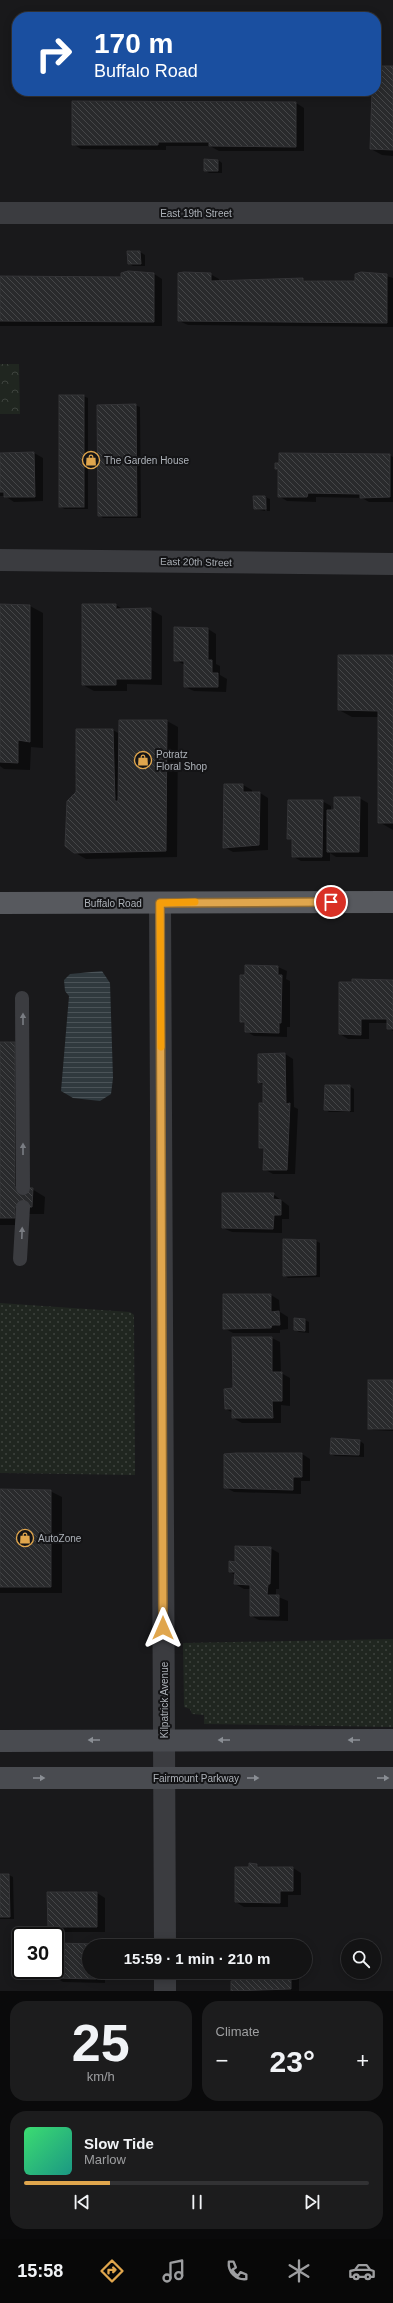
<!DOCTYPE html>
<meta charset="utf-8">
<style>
body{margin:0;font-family:Arial,sans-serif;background:#1c1c1d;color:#f1f3f6;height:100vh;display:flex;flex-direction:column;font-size:15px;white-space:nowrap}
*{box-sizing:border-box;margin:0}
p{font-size:13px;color:#9d9ea0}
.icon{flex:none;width:22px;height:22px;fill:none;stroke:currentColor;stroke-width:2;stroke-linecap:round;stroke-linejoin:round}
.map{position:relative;height:1991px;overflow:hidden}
.sheet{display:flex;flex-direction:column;gap:10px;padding:10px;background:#0a0a0b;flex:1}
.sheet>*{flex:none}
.guide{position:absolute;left:12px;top:12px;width:369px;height:84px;border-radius:16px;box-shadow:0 2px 10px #0003,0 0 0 1px #323234;background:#1a4fa0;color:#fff;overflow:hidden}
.buttons{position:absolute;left:341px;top:1939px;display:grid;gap:8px}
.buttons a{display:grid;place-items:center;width:40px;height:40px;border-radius:50%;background:#131314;box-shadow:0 2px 10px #0003,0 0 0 1px #323234;font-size:20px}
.speed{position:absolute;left:12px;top:1927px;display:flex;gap:8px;font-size:20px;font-weight:700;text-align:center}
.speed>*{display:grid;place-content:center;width:52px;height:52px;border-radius:50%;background:#131314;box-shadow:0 2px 10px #0003,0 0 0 1px #323234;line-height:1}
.speed .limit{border:2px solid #111;border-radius:6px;background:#fff;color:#111}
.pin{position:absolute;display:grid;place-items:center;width:34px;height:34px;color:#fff;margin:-17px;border:2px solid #fff;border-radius:50%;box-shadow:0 1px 4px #0007}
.me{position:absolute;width:44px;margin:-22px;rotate:0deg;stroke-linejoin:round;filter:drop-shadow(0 0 3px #0008)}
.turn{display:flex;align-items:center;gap:14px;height:84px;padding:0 16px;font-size:18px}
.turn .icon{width:52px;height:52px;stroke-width:2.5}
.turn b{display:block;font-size:28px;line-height:34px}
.big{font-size:30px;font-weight:700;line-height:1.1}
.sheet .card{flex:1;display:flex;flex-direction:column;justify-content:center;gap:6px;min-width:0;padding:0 14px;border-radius:16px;background:#1c1c1d}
.sheet .dial{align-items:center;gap:0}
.dial b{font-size:52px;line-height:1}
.song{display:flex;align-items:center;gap:12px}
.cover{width:48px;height:48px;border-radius:6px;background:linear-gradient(135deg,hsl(140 70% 55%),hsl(170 70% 35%))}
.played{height:4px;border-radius:2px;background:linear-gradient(90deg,#e0a64d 25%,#323234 25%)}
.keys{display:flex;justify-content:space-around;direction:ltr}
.heat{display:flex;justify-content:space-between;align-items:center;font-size:22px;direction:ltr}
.sheet .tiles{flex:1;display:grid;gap:10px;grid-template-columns:1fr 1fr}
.card:last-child{grid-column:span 2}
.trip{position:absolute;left:82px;top:1939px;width:230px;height:40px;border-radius:20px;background:#131314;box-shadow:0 2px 10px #0003,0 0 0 1px #323234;font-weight:700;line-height:40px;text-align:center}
.dock{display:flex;height:64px;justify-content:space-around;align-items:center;background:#080808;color:#9d9ea0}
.dock .icon{width:28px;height:28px}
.dock .active{color:#e0a64d}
.dock b{font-size:18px;color:#f1f3f6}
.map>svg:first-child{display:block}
</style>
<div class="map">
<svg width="393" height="1991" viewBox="0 0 393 1991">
<defs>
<pattern id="grass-dots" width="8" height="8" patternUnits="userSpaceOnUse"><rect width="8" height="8" fill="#202620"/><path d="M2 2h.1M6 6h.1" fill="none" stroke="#3e433e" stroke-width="1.8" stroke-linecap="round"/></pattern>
<pattern id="park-crowns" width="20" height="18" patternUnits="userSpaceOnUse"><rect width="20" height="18" fill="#202620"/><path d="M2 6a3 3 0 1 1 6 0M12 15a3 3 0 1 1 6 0" fill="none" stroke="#3e433e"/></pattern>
<pattern id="water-rules" width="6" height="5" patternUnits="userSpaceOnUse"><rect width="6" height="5" fill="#30393e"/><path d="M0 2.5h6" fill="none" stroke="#4b5358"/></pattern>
<pattern id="building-back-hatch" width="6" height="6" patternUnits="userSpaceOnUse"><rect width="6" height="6" fill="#292a2c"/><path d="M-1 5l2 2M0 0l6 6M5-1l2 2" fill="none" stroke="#454648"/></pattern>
</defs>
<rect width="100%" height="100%" fill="#19191b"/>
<!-- grass -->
<g fill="url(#grass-dots)">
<path d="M0,1303L130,1312L134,1315L135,1475L0,1473Z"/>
<path d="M393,1639V1727L204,1724V1715L192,1714L190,1709L184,1707L183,1643Z"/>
</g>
<!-- park -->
<path fill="url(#park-crowns)" d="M0,364H19L20,414H0Z"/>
<!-- water -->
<path fill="url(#water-rules)" d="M102,971L110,983L113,1078L111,1094L100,1101L73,1098L61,1091L69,996L65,991L64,980L70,974Z"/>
<!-- shadow -->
<g fill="#0007">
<path d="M376,67H393V156L382,155L371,149L373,91H376Z"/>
<path d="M296,103L304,108V151H219L210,146H166V150L81,149L73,144Z"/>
<path d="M218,160L222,163V173H209L205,170Z"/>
<path d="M128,252H140L145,255V266H133L129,264Z"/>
<path d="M376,273L393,278V327L188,325L179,321L210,274L219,279V282L263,279L356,282Z"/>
<path d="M154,274L162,279V326H0V278H122Z"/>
<path d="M83,396L88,398V509H65L60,507Z"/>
<path d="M135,405L140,407L141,518H103L99,515Z"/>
<path d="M34,453L43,458V501L14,502L5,496H0V454Z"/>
<path d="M389,455L393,457V502H369L362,498L316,497V502L287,501L279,496V470L276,469Z"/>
<path d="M254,497H265L270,499V511H267V498H265V511L255,509Z"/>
<path d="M0,605L30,606L43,613V748L31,747L30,770L4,769L0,766Z"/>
<path d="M83,605H116L124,610L150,609L162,616V685L127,684V691H94L83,685Z"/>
<path d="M208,629L216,634V664L220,666V675L227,679L226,692L194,691L185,687V665L175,660Z"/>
<path d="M393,656V830L379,822V717H352L339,710Z"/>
<path d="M167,721L178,727L177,857L86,859L74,852L77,730H113L120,734Z"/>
<path d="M225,785H243L252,790V793H260L268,798V850L233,852L224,847Z"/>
<path d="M359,798L368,803V857H336L330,853V861H301L292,856L293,841L288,838L322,801L331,806V811H335Z"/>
<path d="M246,966L278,967L287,971L286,979L290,981V1027H287V1037L254,1036L246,1031V1024L241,1021Z"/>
<path d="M393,981V1031L388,1028V1023H369V1039H348L340,1034Z"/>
<path d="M0,1043H15L28,1050L27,1189H32L45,1197L44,1214H27V1225H0Z"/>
<path d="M285,1054L293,1059L294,1107L298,1109L295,1174H273L264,1169L265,1150L260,1147L264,1085L259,1082Z"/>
<path d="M349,1086L354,1089V1112H329L325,1109Z"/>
<path d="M273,1194L289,1206V1219H282V1233L232,1232L223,1228Z"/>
<path d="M316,1241L320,1243V1277L288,1278L284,1275Z"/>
<path d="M224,1295H271L279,1300L280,1312L288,1317V1329L280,1330V1333H233L224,1328Z"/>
<path d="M305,1320L309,1322V1333L299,1332L295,1330Z"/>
<path d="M272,1338L280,1342L281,1373L290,1378V1406L281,1405V1423H242L233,1418V1413L226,1409L234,1389Z"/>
<path d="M393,1381V1431L373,1430L369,1428Z"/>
<path d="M332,1439L360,1441L364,1444V1457L335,1456L331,1454Z"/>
<path d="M302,1454L310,1459V1481H301V1494L234,1492L225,1487Z"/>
<path d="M0,1490L50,1491L62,1497V1593H0Z"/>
<path d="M270,1548L279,1553V1589H276V1596L288,1601V1621L259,1620L251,1616V1589H244L235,1584V1575L230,1572Z"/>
<path d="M256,1865L262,1868H293L301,1873V1895H288V1907H244L236,1902L250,1868Z"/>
<path d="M0,1875H9L13,1877L14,1919H0Z"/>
<path d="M97,1893L105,1898V1932H57L49,1927Z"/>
<path d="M55,1944L98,1946H89V1972H105V1983L63,1982L55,1977Z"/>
<path d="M238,1972H292L299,1976V1991H232V1982L238,1981Z"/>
</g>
<!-- building -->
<g fill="url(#building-back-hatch)" stroke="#343437">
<path d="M376,66H393V150L370,149L372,91H376Z"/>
<path d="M72,101L296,102V147L209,146V142H158V145H72Z"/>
<path d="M204,159L218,160V171H204Z"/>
<path d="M127,251H140L141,264H128Z"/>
<path d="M128,271L154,273V322L0,321V276L121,277V273Z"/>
<path d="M184,272L211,273V281L303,278V281H355V274L361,272L387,274V323L178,321V273Z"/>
<rect x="59" y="395" width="25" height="112"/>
<path d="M136,404L137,516H98L97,405Z"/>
<path d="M34,452L35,497H4V492H0V453Z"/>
<path d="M279,453L390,454V497L360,498V494L308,493L307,497H278V469H275V463H279Z"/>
<path d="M253,496H265L266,509H254Z"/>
<path d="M0,604L30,605V742L18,740V763L0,762Z"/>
<path d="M82,604H116V609L151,608V679H116V685H82Z"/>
<path d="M174,627L208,628V660H212V673H218V687H184V661H174Z"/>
<path d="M338,655H393V823H378V711L338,710Z"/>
<path d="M119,720H167L166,851L74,853L65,846L67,801L76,792V729H113L115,801H118Z"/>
<path d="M224,784H243V792H260L259,845L223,848Z"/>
<path d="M334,797H360L359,852H327V810H334Z"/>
<path d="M288,800H323L322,857H292V839H287Z"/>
<path d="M245,965L278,966V975H282L281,1023H279V1033L245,1032V1022H240V975H245Z"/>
<path d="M352,979L393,980V1029H387V1019H361V1035L339,1034V982H352Z"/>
<path d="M0,1042H15V1187L33,1188L32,1207H15V1218H0Z"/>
<path d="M285,1053L286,1104L290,1103L287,1170H263L264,1148H259V1103H263V1082L258,1083V1054Z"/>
<path d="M325,1085H350V1111L324,1110Z"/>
<path d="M222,1193H274L273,1199L281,1200V1215H274L273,1229L222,1228Z"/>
<path d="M283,1239L316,1240V1275L283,1276Z"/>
<path d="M223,1294H271V1312L279,1311L280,1325H272L271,1328L223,1329Z"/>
<path d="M294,1318L305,1319V1331L294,1330Z"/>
<path d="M232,1337H272V1372H282V1401H272L273,1418H232V1409H225L224,1389L233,1388Z"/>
<rect x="368" y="1380" width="25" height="49"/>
<path d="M331,1438L360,1440L359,1455L330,1454Z"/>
<path d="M236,1453H302V1477H293V1490L224,1488V1454Z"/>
<path d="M0,1489L51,1490V1587H0Z"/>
<path d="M235,1546L271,1547L270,1584H268L267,1595H279V1616H250V1585L234,1584L235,1572H229V1561L235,1562Z"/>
<path d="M249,1863L257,1864V1867H293V1891H280V1903L235,1902V1867H249Z"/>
<path d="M0,1874H9L10,1917H0Z"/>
<path d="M47,1892H97V1927H48Z"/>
<path d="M55,1943L97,1944V1946H89V1972H97L96,1979L54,1978Z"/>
<path d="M237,1972H291V1989L231,1991V1981L237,1980Z"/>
</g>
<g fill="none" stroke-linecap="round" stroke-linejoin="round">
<!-- lane -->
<g stroke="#3b3c40" stroke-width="14">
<path d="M22,998L23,1188"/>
<path d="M20,1259L23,1207"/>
</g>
<!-- street -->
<g stroke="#3b3c40" stroke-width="22">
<path d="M0,213H393"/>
<path d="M0,560L393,564"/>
<path d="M160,903L165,1946"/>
<path d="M165,1972V1991"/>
</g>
<!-- secondary -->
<g stroke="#494b50" stroke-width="22">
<path d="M0,1741L393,1740"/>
<path d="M0,1778H393"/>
</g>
<!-- primary -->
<path stroke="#57595e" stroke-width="22" d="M0,903L393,902"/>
</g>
<!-- one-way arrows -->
<defs><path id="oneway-solid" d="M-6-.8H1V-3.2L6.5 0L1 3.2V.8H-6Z"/></defs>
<g fill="#7a7d83">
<use href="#oneway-solid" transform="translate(23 1019) rotate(-90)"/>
<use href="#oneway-solid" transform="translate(23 1149) rotate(-90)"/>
<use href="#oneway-solid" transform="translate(22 1233) rotate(-88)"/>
</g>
<g fill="#8a8e94">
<use href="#oneway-solid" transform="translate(94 1740) rotate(180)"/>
<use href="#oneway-solid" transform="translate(224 1740) rotate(180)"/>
<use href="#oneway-solid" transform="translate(354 1740) rotate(180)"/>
<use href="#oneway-solid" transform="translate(39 1778)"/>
<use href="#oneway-solid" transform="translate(253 1778)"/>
<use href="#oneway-solid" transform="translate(383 1778)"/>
</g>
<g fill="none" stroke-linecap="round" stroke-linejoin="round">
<!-- route casing -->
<g stroke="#926c32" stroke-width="10">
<path id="route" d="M163,1628L160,903L331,902"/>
</g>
<!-- route -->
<use href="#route" stroke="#e0a64d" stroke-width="7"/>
<!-- slow -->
<path stroke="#f59e0b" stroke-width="7" d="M161,1047L160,903L195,902"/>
</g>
<!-- icons -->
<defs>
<g id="shop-ring" transform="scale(0.9)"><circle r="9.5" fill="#141416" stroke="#e0a64d" stroke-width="1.5"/><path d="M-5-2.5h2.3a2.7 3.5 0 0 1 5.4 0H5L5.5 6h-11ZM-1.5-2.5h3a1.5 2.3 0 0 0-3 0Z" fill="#e0a64d"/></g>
</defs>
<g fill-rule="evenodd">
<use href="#shop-ring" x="91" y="460"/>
<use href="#shop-ring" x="143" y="760"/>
<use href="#shop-ring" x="25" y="1538"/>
</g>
<g text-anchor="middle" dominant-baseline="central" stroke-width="4" stroke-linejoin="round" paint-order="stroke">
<!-- street labels -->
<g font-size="10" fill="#adb2b9" stroke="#141416">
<text x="196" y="213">East 19th Street</text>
<text transform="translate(196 562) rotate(1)">East 20th Street</text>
<text x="113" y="903">Buffalo Road</text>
<text transform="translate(164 1700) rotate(-90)">Kilpatrick Avenue</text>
<text x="196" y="1778">Fairmount Parkway</text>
</g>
<!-- poi labels -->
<g font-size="10" fill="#adb2b9" stroke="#141416" text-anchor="start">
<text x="104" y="460">The Garden House</text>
<text x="156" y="754">Potratz<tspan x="156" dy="12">Floral Shop</tspan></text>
<text x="38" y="1538">AutoZone</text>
</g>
</g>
</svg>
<div class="buttons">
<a><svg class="icon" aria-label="search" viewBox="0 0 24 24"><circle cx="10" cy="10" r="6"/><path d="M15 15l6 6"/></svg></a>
</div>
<div class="speed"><div class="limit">30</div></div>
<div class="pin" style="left:331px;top:902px;background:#d93025"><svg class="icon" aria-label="arrive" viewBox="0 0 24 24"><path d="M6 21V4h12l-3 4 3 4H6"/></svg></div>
<svg class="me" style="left:163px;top:1628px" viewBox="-20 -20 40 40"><path d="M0-17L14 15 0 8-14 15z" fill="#e0a64d" stroke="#fff" stroke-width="4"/></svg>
<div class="trip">15:59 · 1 min · 210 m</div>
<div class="guide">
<div class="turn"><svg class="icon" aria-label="right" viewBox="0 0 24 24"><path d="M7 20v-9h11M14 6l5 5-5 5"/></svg><div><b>170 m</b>Buffalo Road</div></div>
</div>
</div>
<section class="sheet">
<div class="tiles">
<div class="card dial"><b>25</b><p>km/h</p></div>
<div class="card"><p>Climate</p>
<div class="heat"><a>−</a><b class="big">23°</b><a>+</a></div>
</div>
<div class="card">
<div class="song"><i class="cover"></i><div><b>Slow Tide</b><p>Marlow</p></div></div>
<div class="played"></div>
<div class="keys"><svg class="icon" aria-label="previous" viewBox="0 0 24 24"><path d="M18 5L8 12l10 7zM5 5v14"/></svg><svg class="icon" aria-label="pause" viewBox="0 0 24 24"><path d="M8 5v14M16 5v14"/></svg><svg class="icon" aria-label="next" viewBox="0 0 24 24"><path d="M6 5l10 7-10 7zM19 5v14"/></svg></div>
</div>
</div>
</section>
<nav class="dock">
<b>15:58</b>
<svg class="icon active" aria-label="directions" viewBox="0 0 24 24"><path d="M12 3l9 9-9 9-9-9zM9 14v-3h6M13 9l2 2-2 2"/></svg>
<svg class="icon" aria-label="music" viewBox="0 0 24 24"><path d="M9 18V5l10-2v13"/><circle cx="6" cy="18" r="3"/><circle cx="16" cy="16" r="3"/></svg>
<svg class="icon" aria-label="phone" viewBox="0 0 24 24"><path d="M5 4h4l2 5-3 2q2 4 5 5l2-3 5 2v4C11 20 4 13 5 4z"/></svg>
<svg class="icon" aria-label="climate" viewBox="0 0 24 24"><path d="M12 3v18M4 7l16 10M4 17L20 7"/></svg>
<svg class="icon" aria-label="car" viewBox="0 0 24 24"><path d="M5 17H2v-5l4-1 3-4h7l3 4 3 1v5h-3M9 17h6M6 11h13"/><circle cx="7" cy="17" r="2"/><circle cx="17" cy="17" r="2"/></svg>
</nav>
